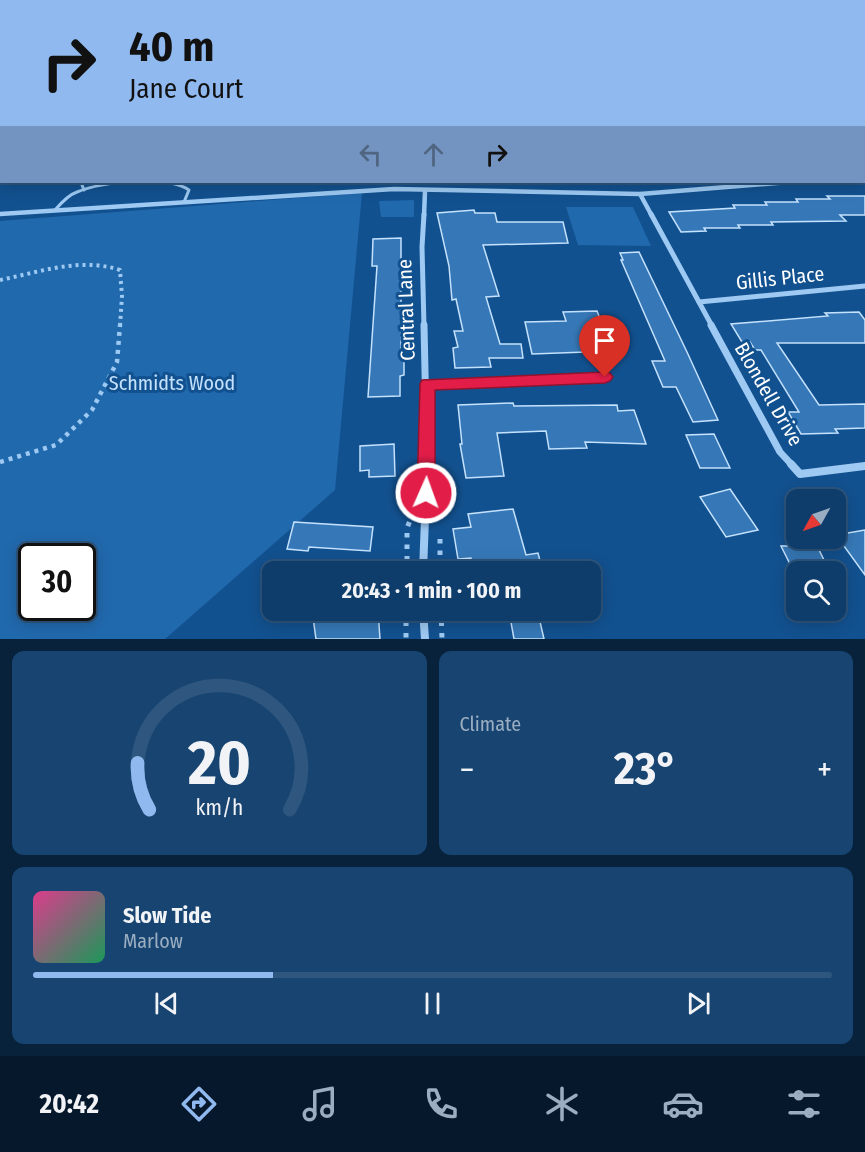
<!DOCTYPE html>
<meta charset="utf-8">
<style>
body{margin:0;font-family:"Fira Sans Condensed",sans-serif;background:#174471;color:#f1f3f6;height:100vh;display:flex;flex-direction:column;font-size:22px;white-space:nowrap}
*{box-sizing:border-box;margin:0}
p{font-size:20px;color:#9baec1}
.icon{flex:none;width:33px;height:33px;fill:none;stroke:currentColor;stroke-width:2;stroke-linecap:round;stroke-linejoin:round}
.map{position:relative;height:639px;overflow:hidden}
.drawer{display:flex;flex-direction:column;gap:12px;padding:12px;background:#08223b;flex:1}
.drawer>*{flex:none}
.guide{position:absolute;left:0px;top:0px;width:866px;height:183px;box-shadow:0 3px 15px #0003,0 0 0 2px #2e567e;background:#90b9f0;color:#111;overflow:hidden}
.needle{width:39px;rotate:230deg}
.tools{position:absolute;left:786px;top:489px;display:grid;gap:12px}
.tools a{display:grid;place-items:center;width:60px;height:60px;border-radius:12px;background:#0e3d6b;box-shadow:0 3px 15px #0003,0 0 0 2px #2e567e;font-size:30px}
.speed{position:absolute;left:18px;top:543px;display:flex;gap:12px;font-size:30px;font-weight:700;text-align:center}
.speed>*{display:grid;place-content:center;width:78px;height:78px;border-radius:50%;background:#0e3d6b;box-shadow:0 3px 15px #0003,0 0 0 2px #2e567e;line-height:1}
.speed .limit{border:3px solid #111;border-radius:9px;background:#fff;color:#111}
.pin{position:absolute;display:grid;place-items:center;width:51px;height:51px;color:#fff;margin:-62px -26px;border-radius:50% 50% 50% 0;rotate:-45deg;box-shadow:0 0 6px #0007}
.pin .icon{rotate:45deg}
.me{position:absolute;width:66px;margin:-33px;rotate:2deg;stroke-linejoin:round;filter:drop-shadow(0 0 4px #0008)}
.turn{display:flex;align-items:center;gap:21px;height:126px;padding:0 30px;font-size:27px}
.turn .icon{width:78px;height:78px;stroke-width:2.5}
.turn b{display:block;font-size:42px;line-height:51px}
.lanes{display:flex;align-items:center;height:57px;padding:0 30px;background:#0003;justify-content:center;gap:30px;direction:ltr}
.lanes .off{opacity:.35}
.big{font-size:45px;font-weight:700;line-height:1.1}
.drawer .widget{flex:1;display:flex;flex-direction:column;justify-content:center;gap:9px;min-width:0;padding:0 21px;border-radius:12px;background:#174471}
.drawer .dial{align-items:center;gap:0}
.dial svg{height:156px;overflow:visible;fill:none;stroke:#2e567e;stroke-width:7;stroke-linecap:round;text-anchor:middle}
.dial text{fill:#f1f3f6;stroke:none}
.song{display:flex;align-items:center;gap:18px}
.cover{width:72px;height:72px;border-radius:9px;background:linear-gradient(135deg,hsl(330 70% 55%),hsl(150 70% 35%))}
.played{height:6px;border-radius:3px;background:linear-gradient(90deg,#90b9f0 30%,#2e567e 30%)}
.keys{display:flex;justify-content:space-around;direction:ltr}
.heat{display:flex;justify-content:space-between;align-items:center;font-size:33px;direction:ltr}
.drawer .tiles{flex:1;display:grid;gap:12px;grid-template-columns:1fr 1fr}
.widget:last-child{grid-column:span 2}
.trip{position:absolute;left:262px;top:561px;width:339px;height:60px;border-radius:12px;background:#0e3d6b;box-shadow:0 3px 15px #0003,0 0 0 2px #2e567e;font-weight:700;line-height:60px;text-align:center}
.dock{display:flex;height:96px;justify-content:space-around;align-items:center;background:#06182b;color:#9baec1}
.dock .icon{width:42px;height:42px}
.dock .on{color:#90b9f0}
.dock b{font-size:27px;color:#f1f3f6}
.map>svg:first-child{display:block}
</style>
<div class="map">
<svg width="865" height="639" viewBox="0 0 865 639">
<rect width="100%" height="100%" fill="#12518f"/>
<!-- green -->
<g fill="#2169ad" fill-rule="evenodd">
<path d="M362,193L335,490L165,639H0V221ZM32,556H82V608H32Z"/>
<path d="M414,200V217H381L379,201Z"/>
<path d="M566,207H633L651,246L578,245Z"/>
</g>
<!-- building -->
<g fill="#3678b7" stroke="#c4e1fd" stroke-width="1.5">
<path d="M827,196H865V215H840L846,221L771,222L773,225H738L740,228H704L706,231L681,232L669,212L735,208L733,205H767L765,202H798L796,199H830Z"/>
<path d="M474,210L475,213H495L497,222H563L568,243L483,245L499,296L486,297L500,344H521L523,358H489L491,367L455,368L453,348L458,347L454,331H463L456,299L452,300L449,266L437,213Z"/>
<path d="M401,238V359H404V375L400,376V396L368,397L377,266H372L373,239Z"/>
<path d="M639,252L687,352L718,420L693,422L676,387H663L652,361H665L621,260H623L620,253Z"/>
<path d="M597,311L613,351L532,354L525,322L566,321L563,312Z"/>
<path d="M859,312L865,320V343H777L819,405L865,404V428L835,429L838,433L801,434L788,412H799L761,350H755L750,342H742L731,324L828,316L825,313Z"/>
<path d="M513,403L514,406L617,405L618,411L634,410L646,444L585,442L587,448L549,449L546,431L497,433L504,476L466,478L460,444H462L458,405Z"/>
<path d="M714,434L730,468H700L686,435Z"/>
<path d="M394,444L395,476L369,477V470L360,471V446Z"/>
<path d="M730,489L758,530L726,537L700,497Z"/>
<path d="M513,509L526,555L538,553L543,572H473L471,558L458,559L453,529L471,527L468,514Z"/>
<path d="M294,522L373,527L370,551L309,547L308,551L287,549Z"/>
<path d="M865,530V575L836,535Z"/>
<path d="M781,546H817L830,572H794Z"/>
<path d="M312,610H378L380,639H316Z"/>
<path d="M538,613L544,639H514L510,617Z"/>
</g>
<g fill="none" stroke-linecap="round" stroke-linejoin="round">
<!-- path-far3 -->
<g stroke="#9dc9f2" stroke-width="1.5" stroke-dasharray="1.5 2" stroke-linecap="butt">
<path d="M685,0L688,2"/>
<path d="M242,2L244,0"/>
</g>
<!-- path-far2 -->
<path stroke="#9dc9f2" stroke-width="4" stroke-dasharray="3 4" stroke-linecap="butt" d="M0,280C40,272 80,257 120,270L122,296L120,326"/>
<!-- path-far1 -->
<path stroke="#9dc9f2" stroke-width="4.5" stroke-dasharray="4 5" stroke-linecap="butt" d="M0,462L56,445L92,410L117,362L120,325"/>
<!-- path -->
<g stroke="#9dc9f2" stroke-width="5" stroke-dasharray="4.5 7" stroke-linecap="butt">
<path d="M440,539V572"/>
<path d="M407,572V528L411,518"/>
<path d="M406,610V639"/>
<path d="M441,610L442,639"/>
</g>
<!-- lane -->
<g stroke="#9dc9f2" stroke-width="3">
<path d="M84,190L82,185L85,182"/>
<path d="M55,210C61,203 68,195 77,192C101,182 167,175 189,190L184,202"/>
</g>
<!-- street-far3 -->
<g stroke="#9dc9f2" stroke-width="4.5">
<path d="M640,194L652,216"/>
<path d="M0,214L394,189L640,194L789,182"/>
<path d="M424,216L425,191"/>
</g>
<!-- street-far2 -->
<g stroke="#9dc9f2" stroke-width="5">
<path d="M424,214L422,247L424,326"/>
<path d="M651,214L712,326"/>
<path d="M699,302L865,286"/>
</g>
<!-- street-far1 -->
<g stroke="#9dc9f2" stroke-width="7">
<path d="M424,325L427,465"/>
<path d="M711,325L780,452L792,465"/>
<path d="M427,384L605,377"/>
</g>
<!-- street -->
<g stroke="#9dc9f2" stroke-width="8">
<path d="M791,464L800,474L865,466"/>
<path d="M423,572L427,464"/>
<path d="M423,610L425,639"/>
</g>
</g>
<!-- route -->
<path fill="#e11d48" stroke="#92132f" stroke-width="1.5" d="M605,372L610,373L613,377L610,381L605,383L435,390V493L432,499L426,501L419,499L417,493L420,384L422,380Z"/>
<g text-anchor="middle" dominant-baseline="central" stroke-width="6" stroke-linejoin="round" paint-order="stroke">
<!-- street labels -->
<g font-size="20" fill="#fff" stroke="#12518f">
<text transform="translate(780 278) rotate(-6)">Gillis Place</text>
<text transform="translate(406 310) rotate(-92)">Central Lane</text>
<text transform="translate(769 394) rotate(60)">Blondell Drive</text>
</g>
<!-- park labels -->
<g font-size="20" fill="#c4e1fd" stroke="#12518f">
<text x="172" y="383">Schmidts Wood</text>
</g>
</g>
</svg>
<div class="tools">
<a><svg class="needle" viewBox="-14 -14 28 28"><path d="M0-13l5 13h-10z" fill="#e53935"/><path d="M0 13l5-13h-10z" fill="#9baec1"/></svg></a>
<a><svg class="icon" aria-label="search" viewBox="0 0 24 24"><circle cx="10" cy="10" r="6"/><path d="M15 15l6 6"/></svg></a>
</div>
<div class="speed"><div class="limit">30</div></div>
<div class="pin" style="left:605px;top:377px;background:#d93025"><svg class="icon" aria-label="arrive" viewBox="0 0 24 24"><path d="M6 21V4h12l-3 4 3 4H6"/></svg></div>
<svg class="me" style="left:426px;top:493px" viewBox="-20 -20 40 40"><circle r="17" fill="#e11d48" stroke="#fff" stroke-width="3"/><path d="M0-11L8 9 0 5-8 9z" fill="#fff"/></svg>
<div class="trip">20:43 · 1 min · 100 m</div>
<div class="guide">
<div class="turn"><svg class="icon" aria-label="right" viewBox="0 0 24 24"><path d="M7 20v-9h11M14 6l5 5-5 5"/></svg><div><b>40 m</b>Jane Court</div></div>
<div class="lanes"><svg class="icon off" aria-label="left" viewBox="0 0 24 24"><path d="M17 20v-9H6M10 6l-5 5 5 5"/></svg><svg class="icon off" aria-label="ahead" viewBox="0 0 24 24"><path d="M12 20V5M6 11l6-6 6 6"/></svg><svg class="icon" aria-label="right" viewBox="0 0 24 24"><path d="M7 20v-9h11M14 6l5 5-5 5"/></svg></div>
</div>
</div>
<section class="drawer">
<div class="tiles">
<div class="widget dial"><svg viewBox="0 0 100 80">
<path d="M14 69A42 42 0 1 1 86 69"/>
<path d="M14 69A42 42 0 0 1 8 45" stroke="#90b9f0"/>
<text x="50" y="56" font-size="32" font-weight="700">20</text>
<text x="50" y="72" font-size="11">km/h</text>
</svg></div>
<div class="widget"><p>Climate</p>
<div class="heat"><a>−</a><b class="big">23°</b><a>+</a></div>
</div>
<div class="widget">
<div class="song"><i class="cover"></i><div><b>Slow Tide</b><p>Marlow</p></div></div>
<div class="played"></div>
<div class="keys"><svg class="icon" aria-label="previous" viewBox="0 0 24 24"><path d="M18 5L8 12l10 7zM5 5v14"/></svg><svg class="icon" aria-label="pause" viewBox="0 0 24 24"><path d="M8 5v14M16 5v14"/></svg><svg class="icon" aria-label="next" viewBox="0 0 24 24"><path d="M6 5l10 7-10 7zM19 5v14"/></svg></div>
</div>
</div>
</section>
<nav class="dock">
<b>20:42</b>
<svg class="icon on" aria-label="directions" viewBox="0 0 24 24"><path d="M12 3l9 9-9 9-9-9zM9 14v-3h6M13 9l2 2-2 2"/></svg>
<svg class="icon" aria-label="music" viewBox="0 0 24 24"><path d="M9 18V5l10-2v13"/><circle cx="6" cy="18" r="3"/><circle cx="16" cy="16" r="3"/></svg>
<svg class="icon" aria-label="phone" viewBox="0 0 24 24"><path d="M5 4h4l2 5-3 2q2 4 5 5l2-3 5 2v4C11 20 4 13 5 4z"/></svg>
<svg class="icon" aria-label="climate" viewBox="0 0 24 24"><path d="M12 3v18M4 7l16 10M4 17L20 7"/></svg>
<svg class="icon" aria-label="car" viewBox="0 0 24 24"><path d="M5 17H2v-5l4-1 3-4h7l3 4 3 1v5h-3M9 17h6M6 11h13"/><circle cx="7" cy="17" r="2"/><circle cx="17" cy="17" r="2"/></svg>
<svg class="icon" aria-label="filters" viewBox="0 0 24 24"><path d="M4 7h16M4 17h16"/><circle cx="9" cy="7" r="2"/><circle cx="15" cy="17" r="2"/></svg>
</nav>
